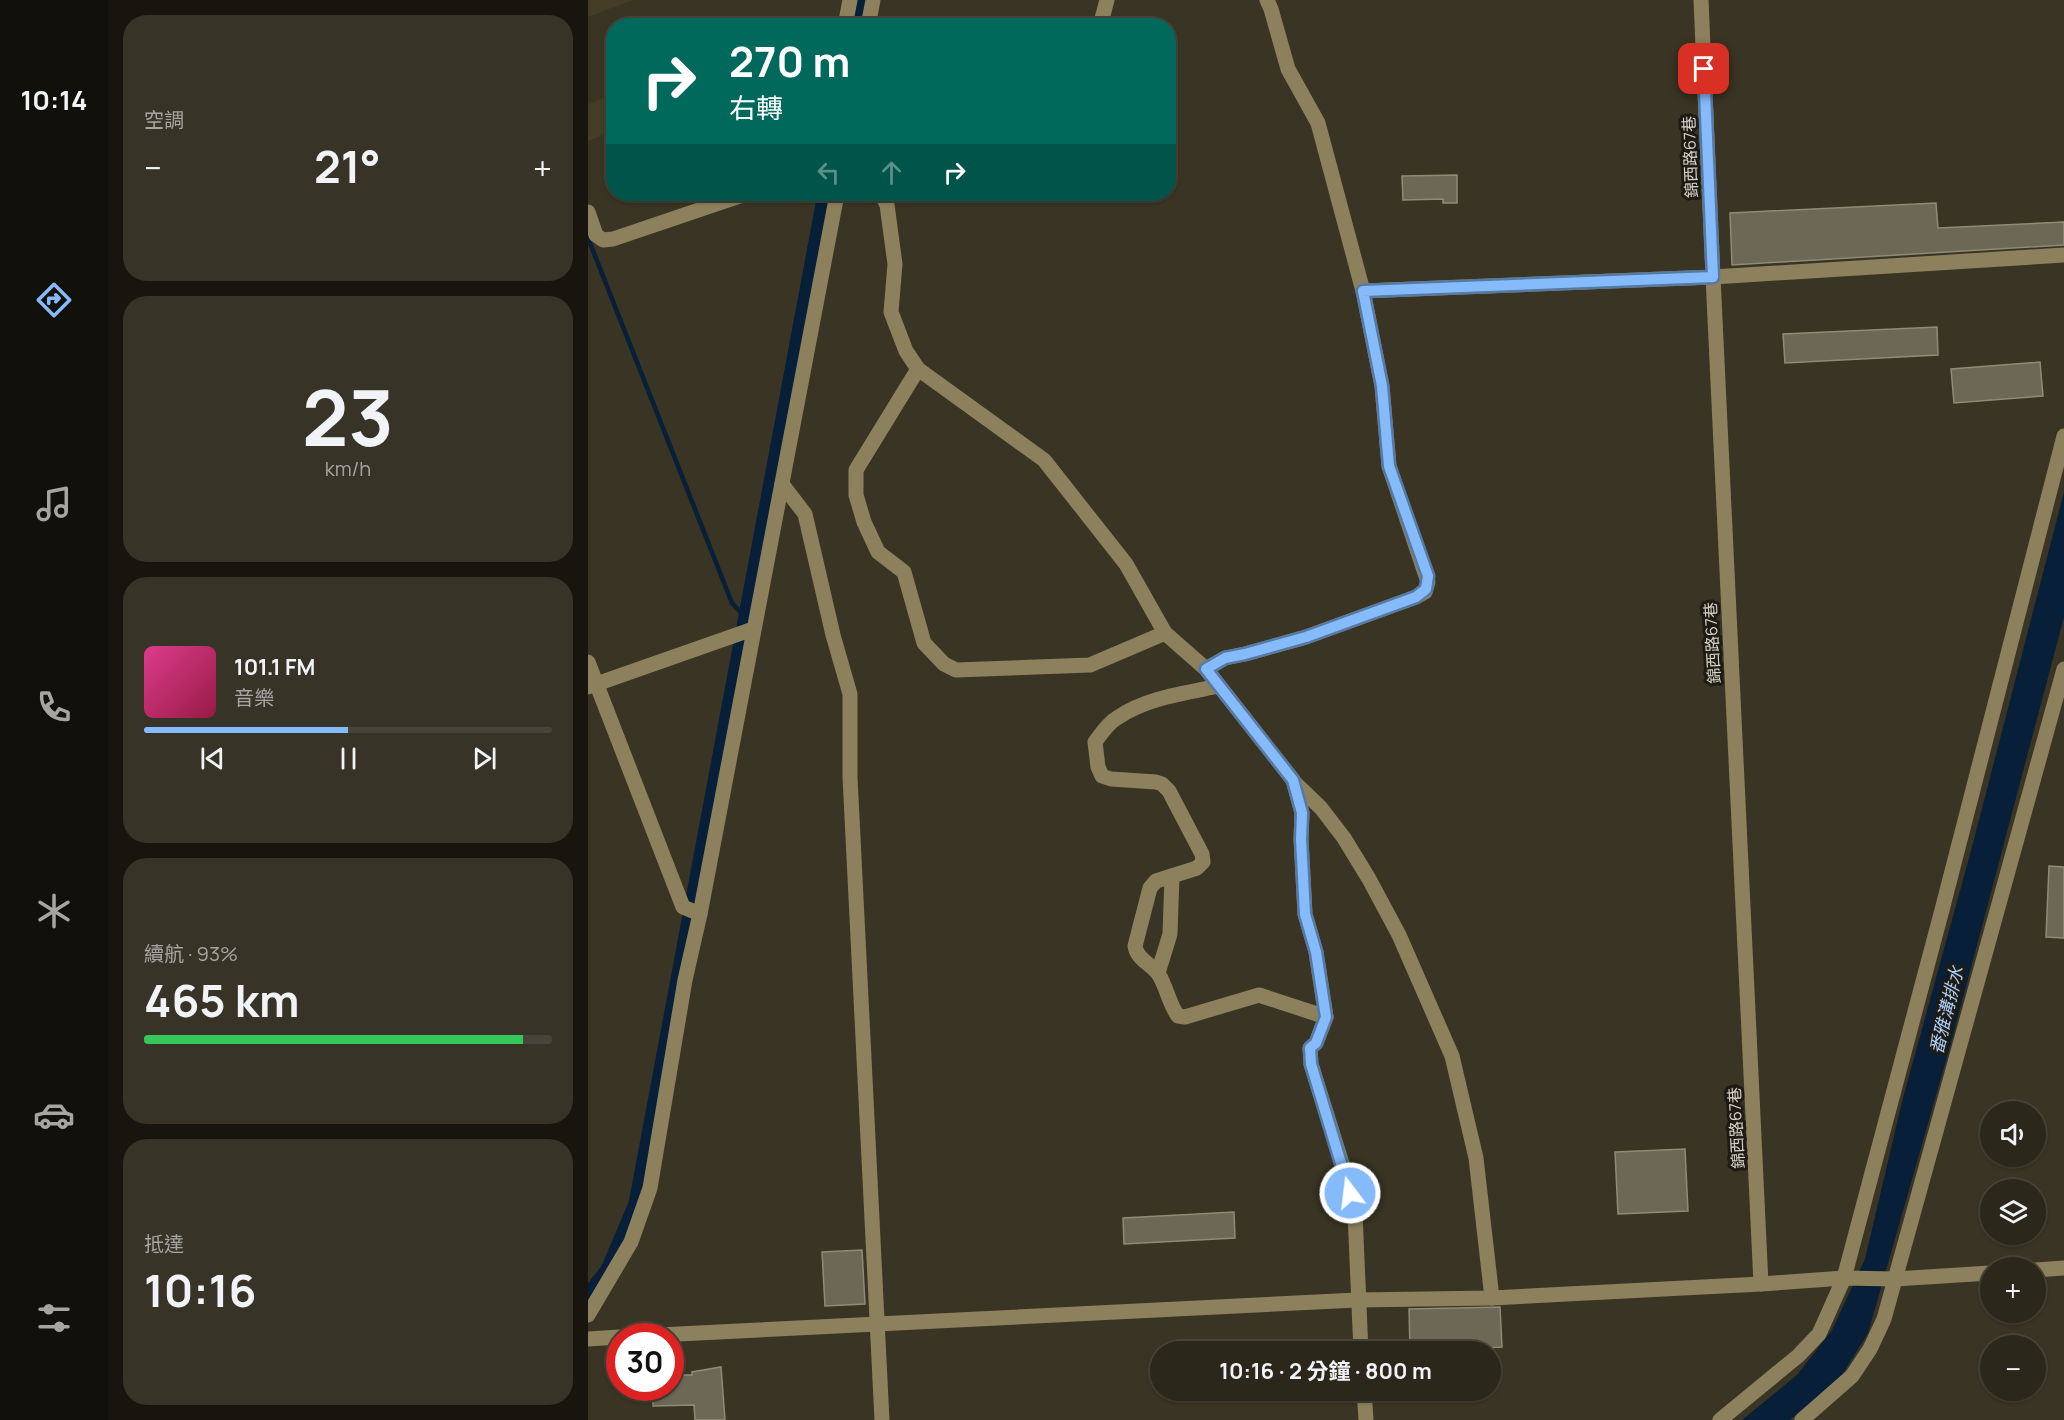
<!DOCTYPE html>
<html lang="zh-TW">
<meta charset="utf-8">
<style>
body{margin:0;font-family:Manrope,"Noto Sans TC",sans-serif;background:#373327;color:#f1f3f6;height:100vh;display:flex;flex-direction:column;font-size:22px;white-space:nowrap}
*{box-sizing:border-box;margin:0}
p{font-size:20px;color:#a6a5a2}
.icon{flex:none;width:33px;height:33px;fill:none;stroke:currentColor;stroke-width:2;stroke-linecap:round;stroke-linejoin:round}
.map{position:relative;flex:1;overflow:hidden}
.sheet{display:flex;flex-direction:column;gap:15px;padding:15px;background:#18150e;width:480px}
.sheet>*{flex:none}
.top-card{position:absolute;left:18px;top:18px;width:570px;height:183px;border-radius:24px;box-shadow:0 2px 4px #0004,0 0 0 2px #474439;background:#00695c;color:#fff;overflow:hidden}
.tools{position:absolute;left:1392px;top:1101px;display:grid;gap:12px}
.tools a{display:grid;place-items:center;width:66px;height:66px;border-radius:50%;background:#2b271a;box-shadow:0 2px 4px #0004,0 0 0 2px #474439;font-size:30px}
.speed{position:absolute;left:18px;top:1323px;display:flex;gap:12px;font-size:30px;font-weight:700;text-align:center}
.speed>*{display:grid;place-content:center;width:78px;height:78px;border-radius:50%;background:#2b271a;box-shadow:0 2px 4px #0004,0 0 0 2px #474439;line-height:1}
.speed .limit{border:9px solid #d22;background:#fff;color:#111}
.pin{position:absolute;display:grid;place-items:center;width:51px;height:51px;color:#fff;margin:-26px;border-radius:12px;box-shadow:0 3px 9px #0006}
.me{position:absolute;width:66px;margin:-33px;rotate:345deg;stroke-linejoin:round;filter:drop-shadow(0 0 4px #0008)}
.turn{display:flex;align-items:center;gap:21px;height:126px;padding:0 24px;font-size:27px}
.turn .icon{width:78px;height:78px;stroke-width:2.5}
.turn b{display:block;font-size:42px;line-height:51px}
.lanes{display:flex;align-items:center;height:57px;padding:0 24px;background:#0003;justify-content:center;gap:30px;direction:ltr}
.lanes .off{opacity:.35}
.big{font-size:45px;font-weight:700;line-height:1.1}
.sheet .widget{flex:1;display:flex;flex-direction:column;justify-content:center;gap:9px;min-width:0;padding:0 21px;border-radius:24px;background:#373327}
.sheet .dial{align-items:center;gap:0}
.dial b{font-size:78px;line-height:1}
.song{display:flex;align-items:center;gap:18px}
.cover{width:72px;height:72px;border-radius:9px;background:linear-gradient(135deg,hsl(330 70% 55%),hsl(340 70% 35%))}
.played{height:6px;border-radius:3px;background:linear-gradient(90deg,#85bbfb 50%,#474439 50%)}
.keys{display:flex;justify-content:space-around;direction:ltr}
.heat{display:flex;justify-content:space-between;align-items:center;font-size:33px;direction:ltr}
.charge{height:9px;border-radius:4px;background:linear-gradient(90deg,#34c759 93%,#474439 0)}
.trip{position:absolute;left:562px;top:1341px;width:351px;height:60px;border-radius:30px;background:#2b271a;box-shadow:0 2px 4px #0004,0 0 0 2px #474439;font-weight:700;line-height:60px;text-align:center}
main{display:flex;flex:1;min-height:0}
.tab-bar{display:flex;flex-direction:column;width:108px;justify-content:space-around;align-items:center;background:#11100a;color:#a6a5a2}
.tab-bar .icon{width:42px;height:42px}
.tab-bar .on{color:#85bbfb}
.tab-bar b{font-size:27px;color:#f1f3f6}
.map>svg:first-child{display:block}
</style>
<main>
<nav class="tab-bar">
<b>10:14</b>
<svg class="icon on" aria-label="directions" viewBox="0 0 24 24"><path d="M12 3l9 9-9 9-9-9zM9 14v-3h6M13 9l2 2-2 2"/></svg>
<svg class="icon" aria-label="music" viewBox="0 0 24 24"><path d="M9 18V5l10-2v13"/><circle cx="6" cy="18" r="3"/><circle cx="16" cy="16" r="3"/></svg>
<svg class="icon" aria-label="phone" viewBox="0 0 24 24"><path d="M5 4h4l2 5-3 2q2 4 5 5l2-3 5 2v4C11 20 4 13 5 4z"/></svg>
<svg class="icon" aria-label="climate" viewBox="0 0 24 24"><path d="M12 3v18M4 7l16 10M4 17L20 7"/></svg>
<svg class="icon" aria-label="car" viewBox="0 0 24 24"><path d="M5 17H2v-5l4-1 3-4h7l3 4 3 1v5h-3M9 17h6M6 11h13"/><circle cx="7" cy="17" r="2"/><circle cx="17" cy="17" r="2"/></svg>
<svg class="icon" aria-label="filters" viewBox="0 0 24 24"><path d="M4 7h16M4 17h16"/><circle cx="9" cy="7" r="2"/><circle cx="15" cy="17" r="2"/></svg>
</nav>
<section class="sheet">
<div class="widget"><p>空調</p>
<div class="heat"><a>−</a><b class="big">21°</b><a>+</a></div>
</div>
<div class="widget dial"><b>23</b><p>km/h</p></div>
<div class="widget">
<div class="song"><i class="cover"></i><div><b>101.1 FM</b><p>音樂</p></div></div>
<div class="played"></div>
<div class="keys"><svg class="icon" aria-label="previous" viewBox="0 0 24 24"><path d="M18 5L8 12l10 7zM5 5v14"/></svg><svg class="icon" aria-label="pause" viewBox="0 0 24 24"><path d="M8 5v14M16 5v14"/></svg><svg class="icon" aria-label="next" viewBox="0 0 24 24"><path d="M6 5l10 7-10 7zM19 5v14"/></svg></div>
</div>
<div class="widget"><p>續航 · 93%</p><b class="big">465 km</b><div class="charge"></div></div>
<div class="widget"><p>抵達</p><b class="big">10:16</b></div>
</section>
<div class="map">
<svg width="1476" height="1420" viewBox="0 0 1476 1420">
<rect width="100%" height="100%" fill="#393423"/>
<!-- built -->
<g fill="#443c25">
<path d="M0,0H45L0,17Z"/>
<path d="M25,94V131L0,141V104Z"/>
</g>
<!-- water -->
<path fill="#071f38" d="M1476,492V617L1363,1043L1280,1333L1254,1375L1202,1420H1154L1209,1375L1244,1330L1277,1259L1314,1102L1384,847Z"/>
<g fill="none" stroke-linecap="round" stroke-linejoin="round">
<!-- stream -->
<path stroke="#071f38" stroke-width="4.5" d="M0,238L144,603L158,618"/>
<!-- canal -->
<g stroke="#071f38" stroke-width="15">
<path d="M268,26L273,0"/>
<path d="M0,1295L20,1270L48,1204L237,194"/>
</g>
</g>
<!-- building -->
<g fill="#6d6755" stroke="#908a77" stroke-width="1.5">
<path d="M869,175V203H855V199L815,200L814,176Z"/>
<path d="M1348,203L1350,228L1476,222V245L1144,265L1142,213Z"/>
<path d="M1349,327L1350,355L1197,363L1195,334Z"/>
<path d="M1452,362L1455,396L1366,403L1363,369Z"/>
<path d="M1461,866L1476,867V938L1458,937Z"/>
<path d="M1097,1149L1100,1211L1030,1214L1027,1152Z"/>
<path d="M646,1212L647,1238L536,1244L535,1218Z"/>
<path d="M274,1250L277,1304L237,1306L234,1252Z"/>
<path d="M912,1307L914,1347L822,1351L821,1309Z"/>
<path d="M133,1367L137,1420H107L106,1405L65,1406V1388H82V1375H104V1372Z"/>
</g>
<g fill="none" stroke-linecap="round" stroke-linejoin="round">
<!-- minor -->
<g stroke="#8d815d" stroke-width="15">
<path d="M1113,0L1125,277L1173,1284"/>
<path d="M257,26L262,0"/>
<path d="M280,26L285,0"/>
<path d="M512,26L519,0"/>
<path d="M293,194L299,205L307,264L303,312L318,351L330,369L456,460L538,564L577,633L618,669L705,780L714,813L713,839L717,914L728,952L738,1017L728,1043L722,1048L723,1064L757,1173L767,1213L773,1352"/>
<path d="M0,212L8,235L15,240L25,239L158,194"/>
<path d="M775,291L1125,277L1476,255"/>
<path d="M330,369L268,470V495L276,522L290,552L316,572L336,643L356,664L368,670L502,665L577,633"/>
<path d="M194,484L217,514L245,635L262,694V777L294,1420"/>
<path d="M0,662L95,907L112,914"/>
<path d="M618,669L637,658L657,654L718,637L828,597L837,592L840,582L801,466L794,386L775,291L730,123L700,69L683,9L679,0"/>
<path d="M631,686C597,693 558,698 529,718C520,723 513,734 507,742L510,767L514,776L523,779L568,782L574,784L581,791L614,854L615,862L609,868L568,881L562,888L547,946C549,960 564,964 571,975C579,988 581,1004 590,1016L597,1017L671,995L738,1017"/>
<path d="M0,687L165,629"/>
<path d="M706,782L733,808L756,838L781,879L811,935L864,1056L888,1158L904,1298"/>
<path d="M570,973L582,934L584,876"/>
<path d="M1448,1270L1476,1268"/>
<path d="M0,1315L43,1242L62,1188L97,980L112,914L249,194"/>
<path d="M50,1336L769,1300L904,1298L1173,1284L1256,1278L1307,1279L1402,1273"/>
<path d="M0,1339L32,1337"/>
<path d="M776,1390L778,1420"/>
<path d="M1132,1420L1210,1356L1231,1334L1256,1278L1354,910L1476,436"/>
<path d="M1214,1420L1264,1376L1282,1349L1296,1319L1476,669"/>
</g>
</g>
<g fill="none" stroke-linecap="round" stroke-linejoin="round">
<!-- route casing -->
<g stroke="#567aa3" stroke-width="15">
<path id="route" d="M762,1193L723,1064L722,1048L728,1043L738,1017L728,952L717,914L713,839L714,813L705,780L618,669L637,658L657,654L718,637L828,597L838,589L840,576L801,466L794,386L775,291L1125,277L1116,69"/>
</g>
<!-- route -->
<use href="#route" stroke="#85bbfb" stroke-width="10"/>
</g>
<g text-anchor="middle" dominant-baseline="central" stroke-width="6" stroke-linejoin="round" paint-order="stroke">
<!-- street labels -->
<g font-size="16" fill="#d9d5cb" stroke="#1e1b14">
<text transform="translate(1102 157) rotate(-92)">錦西路67巷</text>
<text transform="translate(1124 643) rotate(-93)">錦西路67巷</text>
<text transform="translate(1148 1128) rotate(-93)">錦西路67巷</text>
</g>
<!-- water labels -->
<g font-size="18" font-style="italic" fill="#abcff9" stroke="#1e1b14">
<text transform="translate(1358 1010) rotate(-76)">番雅溝排水</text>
</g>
</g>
</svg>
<div class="tools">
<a><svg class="icon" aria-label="sound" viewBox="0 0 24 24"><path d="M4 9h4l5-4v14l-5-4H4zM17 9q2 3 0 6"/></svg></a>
<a><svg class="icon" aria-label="layers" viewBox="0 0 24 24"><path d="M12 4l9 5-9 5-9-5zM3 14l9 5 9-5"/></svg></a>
<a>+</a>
<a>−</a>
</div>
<div class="speed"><div class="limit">30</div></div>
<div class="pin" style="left:1116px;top:69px;background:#d93025"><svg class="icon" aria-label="arrive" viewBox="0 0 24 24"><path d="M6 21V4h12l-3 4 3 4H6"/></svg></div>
<svg class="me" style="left:762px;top:1193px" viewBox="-20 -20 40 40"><circle r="17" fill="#85bbfb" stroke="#fff" stroke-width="3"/><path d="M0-11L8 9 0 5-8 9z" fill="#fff"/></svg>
<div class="trip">10:16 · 2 分鐘 · 800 m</div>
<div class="top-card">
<div class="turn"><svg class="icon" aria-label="right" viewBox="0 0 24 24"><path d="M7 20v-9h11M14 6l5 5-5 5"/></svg><div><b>270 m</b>右轉</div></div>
<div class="lanes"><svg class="icon off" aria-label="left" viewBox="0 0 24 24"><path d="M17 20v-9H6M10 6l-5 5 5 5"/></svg><svg class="icon off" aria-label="ahead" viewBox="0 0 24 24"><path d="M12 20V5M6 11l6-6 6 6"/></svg><svg class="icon" aria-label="right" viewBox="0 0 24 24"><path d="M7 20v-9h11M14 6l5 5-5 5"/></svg></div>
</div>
</div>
</main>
